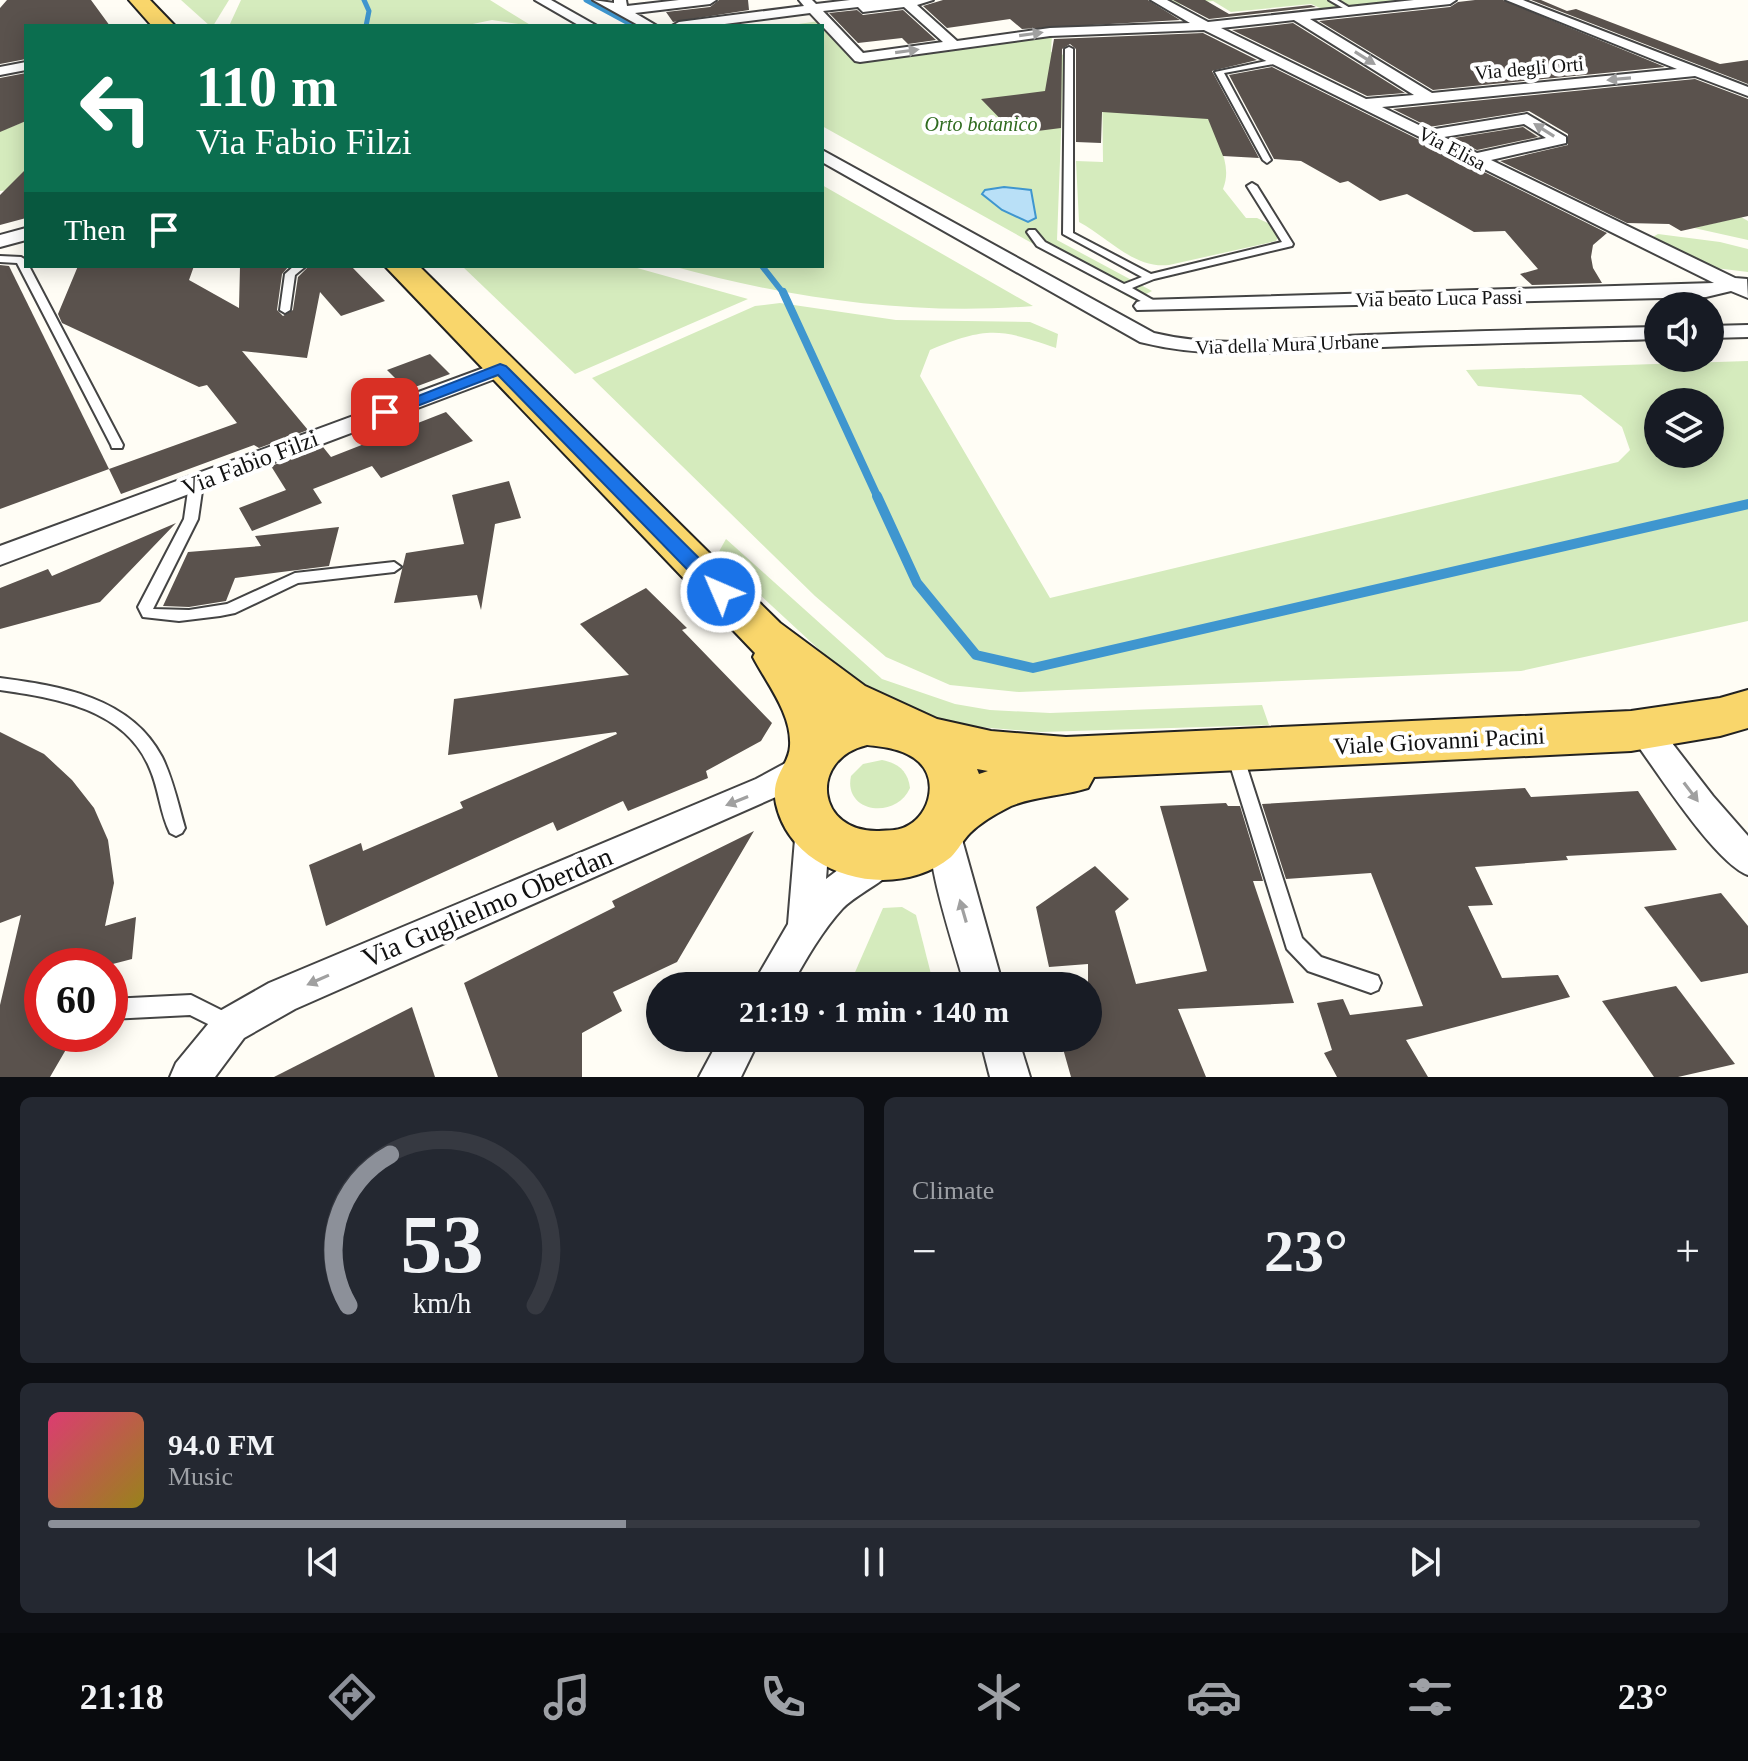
<!DOCTYPE html>
<meta charset="utf-8">
<style>
body{margin:0;font-family:"Times New Roman",serif;background:#242831;color:#f1f3f6;height:100vh;display:flex;flex-direction:column;font-size:30px;white-space:nowrap}
*{box-sizing:border-box;margin:0}
p{font-size:26px;color:#9ea1a6}
.icon{flex:none;width:44px;height:44px;fill:none;stroke:currentColor;stroke-width:2;stroke-linecap:round;stroke-linejoin:round}
.map{position:relative;height:1077px;overflow:hidden}
.panel{display:flex;flex-direction:column;gap:20px;padding:20px;background:#0d0f14;flex:1}
.panel>*{flex:none}
.top-card{position:absolute;left:24px;top:24px;width:800px;height:244px;border-radius:0px;box-shadow:0 4px 20px #0003;background:#0b6e4f;color:#fff;overflow:hidden}
.buttons{position:absolute;left:1644px;top:292px;display:grid;gap:16px}
.buttons a{display:grid;place-items:center;width:80px;height:80px;border-radius:50%;background:#171b24;box-shadow:0 4px 20px #0003;font-size:40px}
.speed{position:absolute;left:24px;top:948px;display:flex;gap:16px;font-size:40px;font-weight:700;text-align:center}
.speed>*{display:grid;place-content:center;width:104px;height:104px;border-radius:50%;background:#171b24;box-shadow:0 4px 20px #0003;line-height:1}
.speed .limit{border:12px solid #d22;background:#fff;color:#111}
.pin{position:absolute;display:grid;place-items:center;width:68px;height:68px;color:#fff;margin:-34px;border-radius:16px;box-shadow:0 4px 12px #0006}
.me{position:absolute;width:88px;margin:-44px;rotate:315deg;stroke-linejoin:round;filter:drop-shadow(0 0 6px #0008)}
.turn{display:flex;align-items:center;gap:28px;height:168px;padding:0 40px;font-size:36px}
.turn .icon{width:104px;height:104px;stroke-width:2.5}
.turn b{display:block;font-size:56px;line-height:68px}
.then{display:flex;align-items:center;height:76px;padding:0 40px;background:#0003;gap:16px;font-size:30px}
.big{font-size:60px;font-weight:700;line-height:1.1}
.panel .card{flex:1;display:flex;flex-direction:column;justify-content:center;gap:12px;min-width:0;padding:0 28px;border-radius:12px;background:#242831}
.panel .dial{align-items:center;gap:0}
.dial svg{height:208px;overflow:visible;fill:none;stroke:#363941;stroke-width:7;stroke-linecap:round;text-anchor:middle}
.dial text{fill:#f1f3f6;stroke:none}
.song{display:flex;align-items:center;gap:24px}
.cover{width:96px;height:96px;border-radius:12px;background:linear-gradient(135deg,hsl(340 70% 55%),hsl(50 70% 35%))}
.played{height:8px;border-radius:4px;background:linear-gradient(90deg,#8c9099 35%,#363941 35%)}
.keys{display:flex;justify-content:space-around;direction:ltr}
.heat{display:flex;justify-content:space-between;align-items:center;font-size:44px;direction:ltr}
.panel .tiles{flex:1;display:grid;gap:20px;grid-template-columns:1fr 1fr}
.card:last-child{grid-column:span 2}
.trip{position:absolute;left:646px;top:972px;width:456px;height:80px;border-radius:40px;background:#171b24;box-shadow:0 4px 20px #0003;font-weight:700;line-height:80px;text-align:center}
.dock{display:flex;height:128px;justify-content:space-around;align-items:center;background:#090b0e;color:#9ea1a6}
.dock .icon{width:56px;height:56px}
.dock .on{color:#8c9099}
.dock b{font-size:36px;color:#f1f3f6}
.map>svg:first-child{display:block}
</style>
<div class="map">
<svg width="1748" height="1077" viewBox="0 0 1748 1077">
<rect width="100%" height="100%" fill="#fffdf5"/>
<!-- green -->
<g fill="#d5ebbd" fill-rule="evenodd">
<path d="M181,0H229L213,26H210Z"/>
<path d="M241,0H490L532,26L492,20L463,26H229Z"/>
<path d="M1165,0H1438L1329,12L1311,4L1231,12L1213,1L1175,5Z"/>
<path d="M819,21L854,61L1052,34L1051,52L1064,55L1057,240L1152,291L1134,300L822,126V26H785Z"/>
<path d="M1102,78L1145,115L1208,118C1217,141 1233,165 1223,189L1246,218H1257L1274,226L1278,237L1276,241L1169,265C1134,269 1109,238 1079,222L1076,161L1103,162Z"/>
<path d="M26,121V189L0,191V127H11Z"/>
<path d="M822,185L1033,306C912,316 788,298 672,266H822Z"/>
<path d="M1741,217L1748,221V240L1694,228Z"/>
<path d="M1658,234L1720,242L1748,249V272L1707,267L1651,238Z"/>
<path d="M462,266H630L748,299L575,374Z"/>
<path d="M780,303L896,320L1030,322L1058,334L1056,348C999,328 986,327 930,350L920,376L1050,598L1618,462L1630,450L1622,427L1581,395L1478,386L1466,370L1748,361V621L1521,671L1019,692L950,685L886,657L815,596L592,378L755,306ZM1658,402H1710V454H1658Z"/>
<path d="M726,539L882,679L955,704L990,710L1050,713L1262,705L1269,725L1041,732L953,725L913,717L852,680L717,555Z"/>
<path d="M882,760C898,763 908,771 910,788C896,820 843,813 851,776L863,764Z"/>
<path d="M902,907L916,915L934,986H849L883,908Z"/>
</g>
<!-- plaza -->
<path fill="#f1ede2" d="M1531,117L1572,145L1494,160L1434,131Z"/>
<!-- water -->
<path fill="#b9e0f7" stroke="#3f96cf" stroke-width="2" d="M1004,187L1031,190L1036,218L1028,222L1002,210L982,194L985,190Z"/>
<g fill="none" stroke-linecap="round" stroke-linejoin="round">
<!-- stream-far3 -->
<g stroke="#3f96cf" stroke-width="5">
<path d="M364,0L369,11L366,26"/>
<path d="M586,0L634,26"/>
</g>
<!-- stream-far2 -->
<path stroke="#3f96cf" stroke-width="6" d="M762,266L784,294"/>
<!-- stream-far1 -->
<path stroke="#3f96cf" stroke-width="8" d="M783,292L878,498"/>
<!-- stream -->
<path stroke="#3f96cf" stroke-width="10" d="M877,496L917,583L976,655L1033,668L1748,504"/>
</g>
<!-- building -->
<g fill="#5a524d">
<path d="M7,0H91L110,26H26V59L0,64V8Z"/>
<path d="M719,0H748L749,10L673,22L666,12L710,7Z"/>
<path d="M943,0H1148L1180,20L1022,29L1010,19L947,28L923,6Z"/>
<path d="M1173,0H1205L1229,14L1311,5L1316,7L1209,19Z"/>
<path d="M1475,0H1503L1665,67L1433,90L1319,21L1450,7L1458,2Z"/>
<path d="M1531,0H1541L1567,11L1576,9L1720,64L1748,60V84Z"/>
<path d="M857,10L863,15L903,10L936,40L908,44L902,38L858,43L829,13Z"/>
<path d="M1293,23L1405,93L1367,96L1232,30Z"/>
<path d="M1203,33L1257,60L1212,71L1259,158L1223,156L1208,119L1102,112L1101,143L1076,142V49L1070,44L1062,49L1061,128L1015,134L981,99L1045,91L1054,39Z"/>
<path d="M1272,67L1607,233L1593,245L1591,257L1593,268L1602,283L1532,285L1520,274L1538,269L1505,231L1474,232L1407,194L1380,201L1348,181L1340,183L1301,161L1274,159L1229,75Z"/>
<path d="M26,73V121L0,132V78Z"/>
<path d="M1695,79L1748,99V216L1681,231L1669,224L1627,223L1500,161L1568,145V134L1529,111L1429,127L1393,109Z"/>
<path d="M1523,127L1538,137L1477,150L1454,138Z"/>
<path d="M26,169V218L0,225V195Z"/>
<path d="M0,265L9,266L109,469L0,509Z"/>
<path d="M78,266H194L189,280L239,308L240,266H289L282,274L277,310L283,316L293,310L298,277L309,266H351L385,301L341,316L320,292L307,358L242,351L308,430L259,448L254,445L121,494L109,469L237,423L207,385L199,387L62,323L58,314Z"/>
<path d="M430,354L450,374L407,390L387,370Z"/>
<path d="M446,412L473,441L381,478L372,466L313,489L322,503L252,531L239,508L286,490L271,466L323,447L331,457Z"/>
<path d="M509,481L521,518L495,524L481,610L477,595L394,603L406,553L464,544L452,495Z"/>
<path d="M176,523L100,602L0,629V588L48,569L52,576Z"/>
<path d="M339,527L329,566L235,578L226,601L189,607L163,606L188,552L261,546L255,536Z"/>
<path d="M646,588L687,628L682,630L772,723L761,741L706,771L708,778L628,811L623,801L557,831L553,822L326,926L309,865L361,843L363,851L463,808L460,802L617,734L616,732L448,755L454,699L629,675L580,624Z"/>
<path d="M0,732L44,754L72,780L94,808L108,840L114,883L105,926L136,917L132,959L105,966H42V1034H75L50,1077H0V1005L21,915L0,923Z"/>
<path d="M1525,788L1531,797L1638,791L1677,850L1566,856L1568,860L1475,867L1493,905L1468,906L1502,978L1558,975L1570,997L1406,1040L1428,1077H1337L1324,1053L1332,1050L1317,1003L1343,999L1350,1015L1423,1006L1371,873L1286,879L1262,804Z"/>
<path d="M1226,803L1228,806H1240L1263,881H1253L1294,1003L1178,1009L1206,1077H1071L1060,1038H1088V964L1049,967L1036,907L1095,866L1129,899L1115,911L1136,984L1207,971L1160,806Z"/>
<path d="M754,831L677,962L613,992L622,1011L582,1033V1077H498L464,983L615,907L612,901Z"/>
<path d="M1721,893L1748,926V973L1701,982L1644,907Z"/>
<path d="M1676,986L1735,1064L1678,1077H1654L1602,1001Z"/>
<path d="M412,1007L435,1077H274Z"/>
</g>
<g fill="none" stroke-linecap="round" stroke-linejoin="round">
<!-- lane casing -->
<g stroke="#444" stroke-width="4">
<g id="lane">
<path d="M1329,0H1337L1355,11L1350,12Z"/>
<path d="M1069,47L1073,49V233L1151,274L1282,242L1247,186L1252,183L1257,186L1293,244L1292,246L1154,279L1132,288L1160,304V308L1156,309L1037,246L1027,232L1029,230H1035L1045,242L1124,284L1142,277L1063,234L1065,49Z"/>
<path d="M1276,59L1280,61L1279,63L1224,73L1271,160L1267,163L1263,160L1215,72Z"/>
<path d="M0,256L21,257L26,260V266H29L123,445L122,448H112L111,445L17,263L0,262Z"/>
<path d="M294,266H306L295,275L290,310L285,313L280,310L285,274Z"/>
<path d="M196,480L203,484L198,519L153,609L189,610L227,604L295,573L394,562L401,567L394,572L298,583L235,613L220,616L179,621L143,617L138,607L184,519L189,484Z"/>
<path d="M0,678C60,686 131,697 162,757C173,779 178,804 185,828L182,833L176,836L170,833C160,813 159,789 150,769C126,709 56,698 0,690Z"/>
<path d="M1235,748L1241,750L1243,755L1302,938L1321,957L1378,976L1381,983L1378,990L1371,993L1308,971L1287,949L1227,755L1229,750Z"/>
<path d="M191,995L237,1018L240,1025L237,1032L230,1035L190,1015L110,1019V999Z"/>
</g>
</g>
<!-- street casing -->
<g stroke="#444" stroke-width="4">
<g id="street">
<path d="M535,0H551L597,26H580Z"/>
<path d="M593,0L614,3V0H626L627,6L679,0H716L710,4L635,13L657,26H640Z"/>
<path d="M799,0H812L816,4L850,0H933L917,5L957,41L1050,28L1190,23L1151,0H1167L1208,22L1414,0H1456L1450,4L1310,19L1432,93L1677,69L1506,0H1523L1748,87V96L1695,76L1382,107L1429,130L1527,114L1566,137V143L1491,160L1735,278L1747,279L1748,298L1731,291L1706,297L1137,310L1134,306L1137,302L1144,300L1714,283L1204,30L1050,36L860,62L855,61L810,13L709,26H672L679,22L804,6ZM858,7L863,12L904,7L943,42L863,53L823,11ZM1294,20L1414,95L1366,99L1221,28ZM1524,124L1546,138L1477,153L1444,137Z"/>
<path d="M26,62V70L0,75V67Z"/>
<path d="M822,150L1154,333C1224,350 1296,338 1366,335C1463,331 1561,329 1658,327V339C1566,342 1474,343 1383,347C1301,350 1220,362 1140,342L822,162Z"/>
<path d="M26,228V240L0,247V235Z"/>
<path d="M1748,325V337L1710,338V326Z"/>
<path d="M500,362L511,369L508,374L0,565V546Z"/>
<path d="M1644,718L1655,721L1713,796L1748,836V875C1715,863 1656,770 1633,739L1629,730L1633,721Z"/>
<path d="M804,753L815,757L820,766L815,775L803,785L295,1009L244,1038L215,1077H170L176,1063L218,1012L269,983L756,779Z"/>
<path d="M813,813L825,817L830,827L826,879L851,860L883,846L895,850L900,861C892,879 859,892 843,908C822,931 806,959 791,986H752L788,924L796,827L801,817Z"/>
<path d="M944,814L956,818L1003,986H965C956,952 919,846 932,818Z"/>
<path d="M720,1038H760L741,1077H699Z"/>
<path d="M980,1038H1018L1030,1077H990Z"/>
</g>
</g>
<!-- primary casing -->
<g stroke="#222" stroke-width="4">
<g id="primary">
<path d="M129,0H150L175,26H152Z"/>
<path d="M385,266H419L780,623L865,686L937,719L991,731L1066,737L1631,711L1720,698L1748,690V728L1720,736L1631,751L1094,777L1088,788C1063,796 1035,796 1011,806C997,813 981,822 970,833C963,840 958,850 951,857C895,903 792,877 776,804C770,776 789,766 790,746C792,714 767,684 753,657L755,653ZM867,745C885,747 905,749 919,762C938,780 930,813 909,825C900,831 890,830 879,831C816,833 808,759 867,745ZM977,769L988,771L979,774Z"/>
</g>
</g>
<!-- lane -->
<use href="#lane" fill="#fff" fill-rule="evenodd"/>
<!-- street -->
<use href="#street" fill="#fff" fill-rule="evenodd"/>
<!-- primary -->
<use href="#primary" fill="#f9d66b" fill-rule="evenodd"/>
</g>
<!-- one-way arrows -->
<defs><path id="oneway-solid" d="M-6-.8H1V-3.2L6.5 0L1 3.2V.8H-6Z" transform="scale(2)"/></defs>
<g fill="#a0a0a0">
<use href="#oneway-solid" transform="translate(1031 34) rotate(-8)"/>
<use href="#oneway-solid" transform="translate(907 51) rotate(-8)"/>
<use href="#oneway-solid" transform="translate(1365 58) rotate(32)"/>
<use href="#oneway-solid" transform="translate(1619 79) rotate(175)"/>
<use href="#oneway-solid" transform="translate(1544 130) rotate(-148)"/>
<use href="#oneway-solid" transform="translate(1691 792) rotate(53)"/>
<use href="#oneway-solid" transform="translate(737 801) rotate(158)"/>
<use href="#oneway-solid" transform="translate(963 911) rotate(-106)"/>
<use href="#oneway-solid" transform="translate(318 980) rotate(156)"/>
</g>
<!-- route -->
<path fill="#1a73e8" stroke="#114b97" stroke-width="2" d="M500,364L506,366L728,587L730,592L728,597H714L498,375L391,416H379L377,412Z"/>
<g text-anchor="middle" dominant-baseline="central" stroke-width="8" stroke-linejoin="round" paint-order="stroke">
<!-- far-street labels -->
<g font-size="20" fill="#111" stroke="#fff">
<text transform="translate(1529 68) rotate(-5)">Via degli Orti</text>
<text transform="translate(1452 148) rotate(27)">Via Elisa</text>
<text transform="translate(1439 298) rotate(-1)">Via beato Luca Passi</text>
<text transform="translate(1287 344) rotate(-2)">Via della Mura Urbane</text>
</g>
<!-- far-park labels -->
<g font-size="20" font-style="italic" fill="#2f6b1f" stroke="#fff">
<text x="981" y="124">Orto botanico</text>
</g>
<!-- street labels -->
<g font-size="24" fill="#111" stroke="#fff">
<text transform="translate(250 463) rotate(-21)">Via Fabio Filzi</text>
<text transform="translate(1439 741) rotate(-3)">Viale Giovanni Pacini</text>
</g>
<!-- near-street labels -->
<g font-size="28" fill="#111" stroke="#fff">
<text transform="translate(487 907) rotate(-23)">Via Guglielmo Oberdan</text>
</g>
</g>
</svg>
<div class="buttons">
<a><svg class="icon" aria-label="sound" viewBox="0 0 24 24"><path d="M4 9h4l5-4v14l-5-4H4zM17 9q2 3 0 6"/></svg></a>
<a><svg class="icon" aria-label="layers" viewBox="0 0 24 24"><path d="M12 4l9 5-9 5-9-5zM3 14l9 5 9-5"/></svg></a>
</div>
<div class="speed"><div class="limit">60</div></div>
<div class="pin" style="left:385px;top:412px;background:#d93025"><svg class="icon" aria-label="arrive" viewBox="0 0 24 24"><path d="M6 21V4h12l-3 4 3 4H6"/></svg></div>
<svg class="me" style="left:721px;top:592px" viewBox="-20 -20 40 40"><circle r="17" fill="#1a73e8" stroke="#fff" stroke-width="3"/><path d="M0-11L8 9 0 5-8 9z" fill="#fff"/></svg>
<div class="trip">21:19 · 1 min · 140 m</div>
<div class="top-card">
<div class="turn"><svg class="icon" aria-label="left" viewBox="0 0 24 24"><path d="M17 20v-9H6M10 6l-5 5 5 5"/></svg><div><b>110 m</b>Via Fabio Filzi</div></div>
<div class="then">Then<svg class="icon" aria-label="arrive" viewBox="0 0 24 24"><path d="M6 21V4h12l-3 4 3 4H6"/></svg></div>
</div>
</div>
<section class="panel">
<div class="tiles">
<div class="card dial"><svg viewBox="0 0 100 80">
<path d="M14 69A42 42 0 1 1 86 69"/>
<path d="M14 69A42 42 0 0 1 30 11" stroke="#8c9099"/>
<text x="50" y="56" font-size="32" font-weight="700">53</text>
<text x="50" y="72" font-size="11">km/h</text>
</svg></div>
<div class="card"><p>Climate</p>
<div class="heat"><a>−</a><b class="big">23°</b><a>+</a></div>
</div>
<div class="card">
<div class="song"><i class="cover"></i><div><b>94.0 FM</b><p>Music</p></div></div>
<div class="played"></div>
<div class="keys"><svg class="icon" aria-label="previous" viewBox="0 0 24 24"><path d="M18 5L8 12l10 7zM5 5v14"/></svg><svg class="icon" aria-label="pause" viewBox="0 0 24 24"><path d="M8 5v14M16 5v14"/></svg><svg class="icon" aria-label="next" viewBox="0 0 24 24"><path d="M6 5l10 7-10 7zM19 5v14"/></svg></div>
</div>
</div>
</section>
<nav class="dock">
<b>21:18</b>
<svg class="icon on" aria-label="directions" viewBox="0 0 24 24"><path d="M12 3l9 9-9 9-9-9zM9 14v-3h6M13 9l2 2-2 2"/></svg>
<svg class="icon" aria-label="music" viewBox="0 0 24 24"><path d="M9 18V5l10-2v13"/><circle cx="6" cy="18" r="3"/><circle cx="16" cy="16" r="3"/></svg>
<svg class="icon" aria-label="phone" viewBox="0 0 24 24"><path d="M5 4h4l2 5-3 2q2 4 5 5l2-3 5 2v4C11 20 4 13 5 4z"/></svg>
<svg class="icon" aria-label="climate" viewBox="0 0 24 24"><path d="M12 3v18M4 7l16 10M4 17L20 7"/></svg>
<svg class="icon" aria-label="car" viewBox="0 0 24 24"><path d="M5 17H2v-5l4-1 3-4h7l3 4 3 1v5h-3M9 17h6M6 11h13"/><circle cx="7" cy="17" r="2"/><circle cx="17" cy="17" r="2"/></svg>
<svg class="icon" aria-label="filters" viewBox="0 0 24 24"><path d="M4 7h16M4 17h16"/><circle cx="9" cy="7" r="2"/><circle cx="15" cy="17" r="2"/></svg>
<b>23°</b>
</nav>
